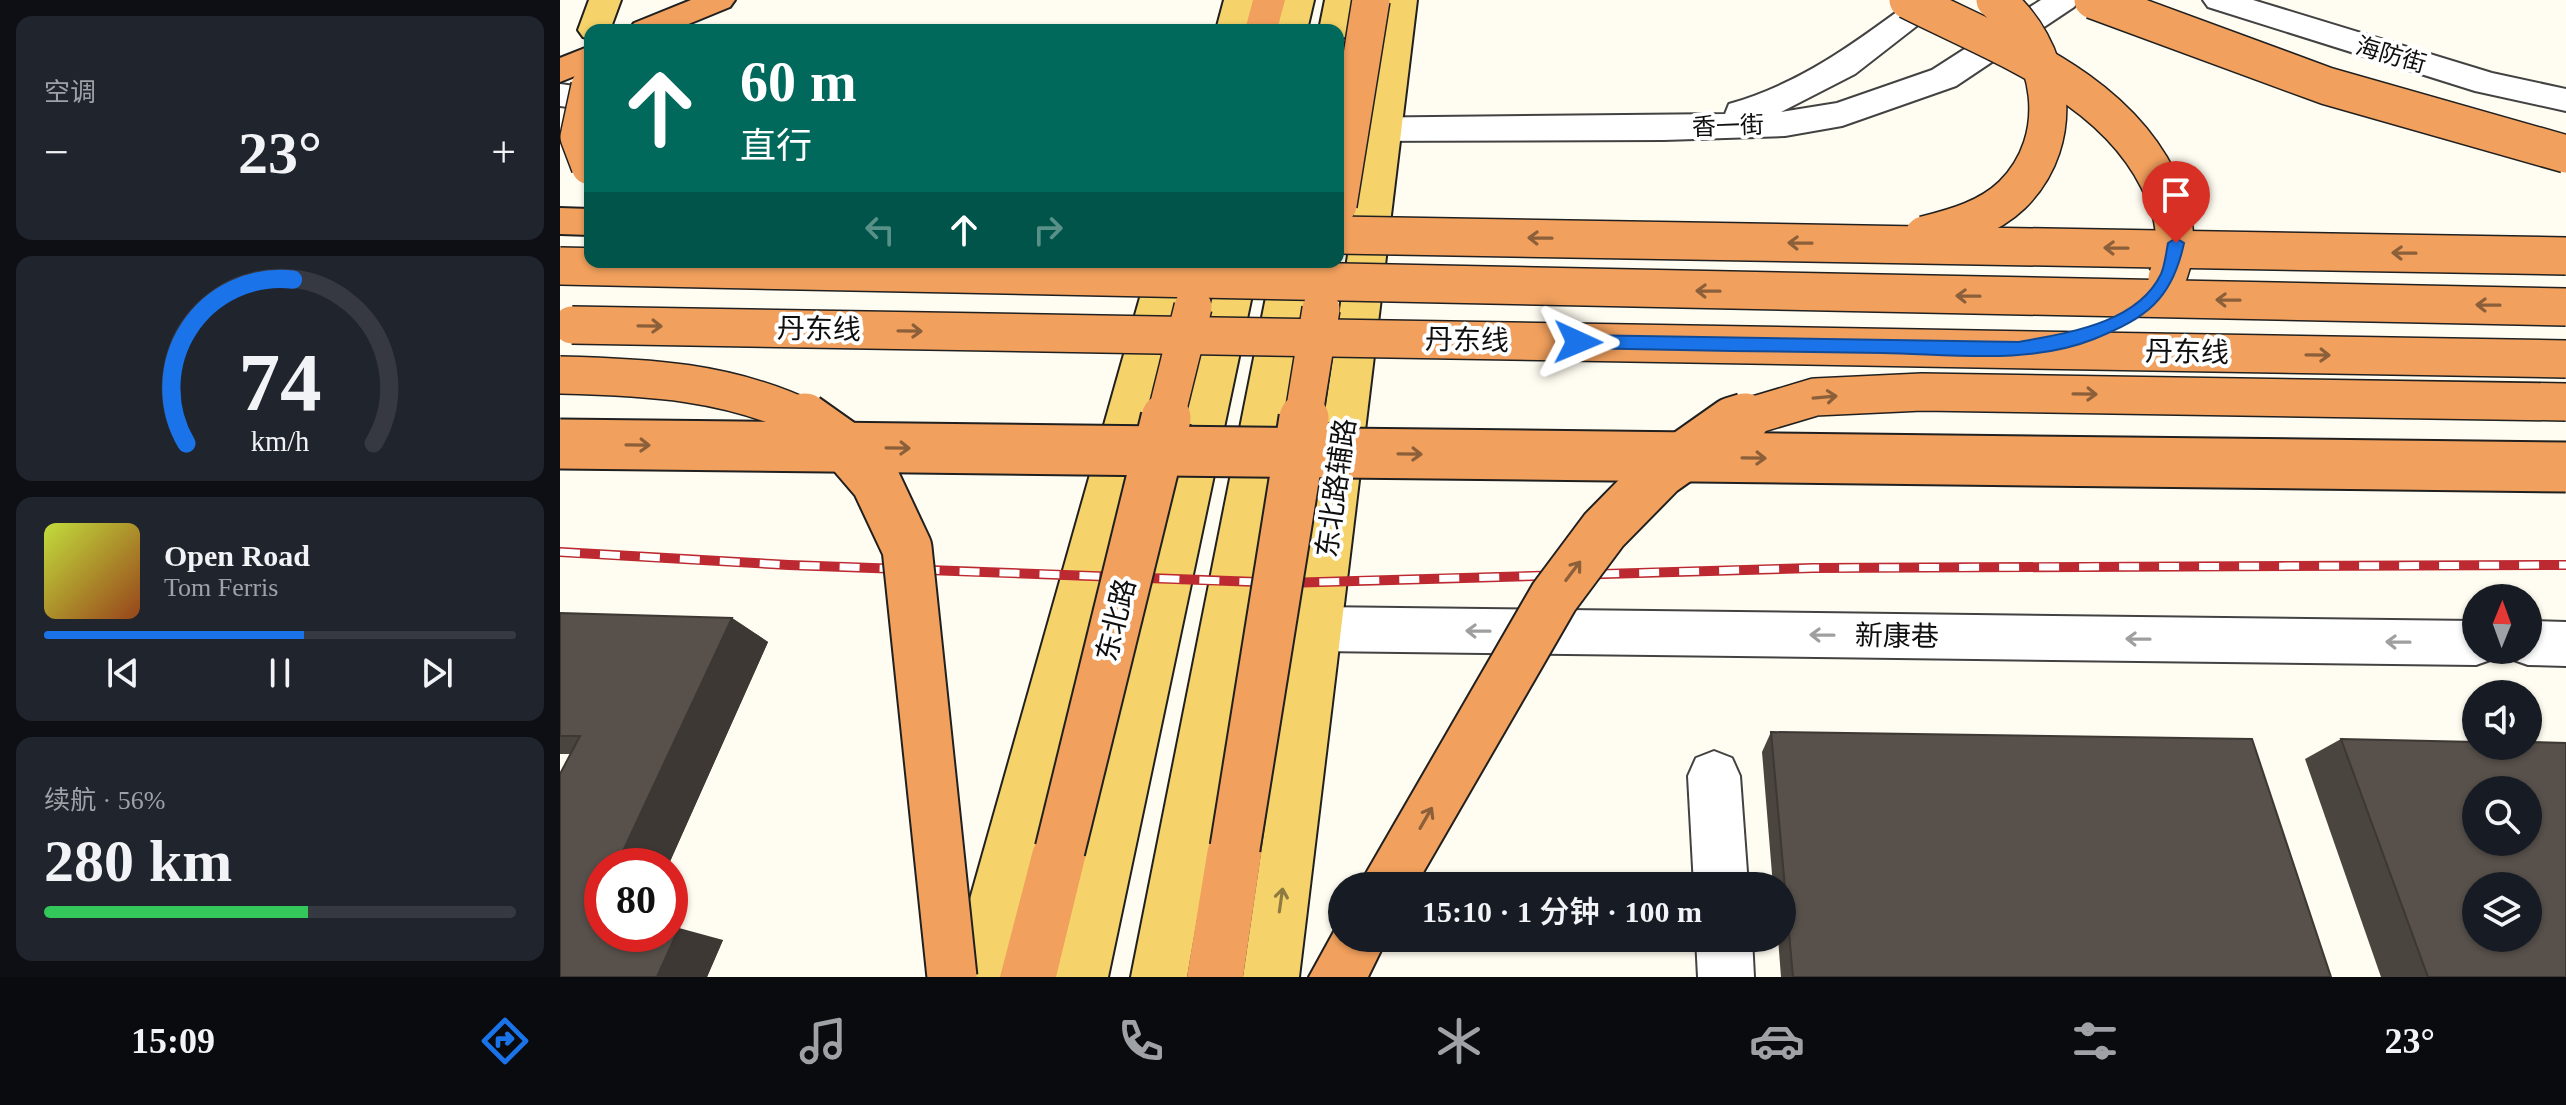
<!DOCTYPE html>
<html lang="zh">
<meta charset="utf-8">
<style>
body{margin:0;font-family:"Times New Roman","Noto Sans SC",serif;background:#20242c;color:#f1f3f6;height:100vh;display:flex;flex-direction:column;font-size:30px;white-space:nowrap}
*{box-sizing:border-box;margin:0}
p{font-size:26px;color:#9ea1a6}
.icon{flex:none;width:44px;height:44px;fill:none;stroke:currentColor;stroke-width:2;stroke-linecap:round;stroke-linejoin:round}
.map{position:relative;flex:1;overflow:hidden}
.details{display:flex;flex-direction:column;gap:16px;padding:16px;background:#0d0f14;width:560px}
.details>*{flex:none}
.banner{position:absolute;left:24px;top:24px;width:760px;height:244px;border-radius:16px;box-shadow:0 2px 6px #0004;background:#00695c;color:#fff;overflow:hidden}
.needle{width:52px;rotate:1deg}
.tools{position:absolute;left:1902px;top:584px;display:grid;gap:16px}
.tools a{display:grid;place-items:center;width:80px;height:80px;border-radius:50%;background:#171b24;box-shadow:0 2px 6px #0004;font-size:40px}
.speed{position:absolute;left:24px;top:848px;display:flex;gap:16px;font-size:40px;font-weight:700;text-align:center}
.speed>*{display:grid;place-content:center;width:104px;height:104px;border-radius:50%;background:#171b24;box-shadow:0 2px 6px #0004;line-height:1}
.speed .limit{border:12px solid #d22;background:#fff;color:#111}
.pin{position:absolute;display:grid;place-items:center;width:68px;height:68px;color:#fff;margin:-82px -34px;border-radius:50% 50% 50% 0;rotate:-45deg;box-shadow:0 0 8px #0007}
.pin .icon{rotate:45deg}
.me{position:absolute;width:88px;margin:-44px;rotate:91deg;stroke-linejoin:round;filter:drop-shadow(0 0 6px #0008)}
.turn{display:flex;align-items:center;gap:28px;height:168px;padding:0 24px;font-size:36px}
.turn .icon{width:104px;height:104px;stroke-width:2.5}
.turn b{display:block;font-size:56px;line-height:68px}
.lanes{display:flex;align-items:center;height:76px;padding:0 24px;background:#0003;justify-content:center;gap:40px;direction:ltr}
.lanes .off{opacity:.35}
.big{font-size:60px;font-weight:600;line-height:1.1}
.details .tile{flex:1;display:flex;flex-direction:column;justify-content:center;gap:12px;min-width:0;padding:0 28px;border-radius:16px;background:#20242c}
.details .dial{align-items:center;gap:0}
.dial svg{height:208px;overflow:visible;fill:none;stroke:#363941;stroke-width:7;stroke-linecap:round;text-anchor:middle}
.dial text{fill:#f1f3f6;stroke:none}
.song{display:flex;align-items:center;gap:24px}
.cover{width:96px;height:96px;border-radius:12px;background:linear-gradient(135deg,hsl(70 70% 55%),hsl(20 70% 35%))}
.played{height:8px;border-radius:4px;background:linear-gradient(90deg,#1a73e8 55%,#363941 55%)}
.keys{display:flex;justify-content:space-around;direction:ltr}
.heat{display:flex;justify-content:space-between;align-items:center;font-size:44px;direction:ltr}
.charge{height:12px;border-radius:6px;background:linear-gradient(90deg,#34c759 56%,#363941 0)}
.trip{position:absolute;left:768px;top:872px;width:468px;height:80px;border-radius:40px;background:#171b24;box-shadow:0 2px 6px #0004;font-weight:600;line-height:80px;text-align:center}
.tabs{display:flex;height:128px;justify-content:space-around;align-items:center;background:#090b0e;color:#9ea1a6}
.tabs .icon{width:56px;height:56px}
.tabs .selected{color:#1a73e8}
.tabs b{font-size:36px;color:#f1f3f6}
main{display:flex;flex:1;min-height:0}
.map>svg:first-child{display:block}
</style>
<main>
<section class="details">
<div class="tile"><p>空调</p>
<div class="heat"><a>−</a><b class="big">23°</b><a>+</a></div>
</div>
<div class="tile dial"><svg viewBox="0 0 100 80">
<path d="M14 69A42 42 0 1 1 86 69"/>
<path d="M14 69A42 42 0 0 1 55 6" stroke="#1a73e8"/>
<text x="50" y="56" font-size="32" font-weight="700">74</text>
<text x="50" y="72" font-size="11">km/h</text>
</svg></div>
<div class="tile">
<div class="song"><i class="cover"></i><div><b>Open Road</b><p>Tom Ferris</p></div></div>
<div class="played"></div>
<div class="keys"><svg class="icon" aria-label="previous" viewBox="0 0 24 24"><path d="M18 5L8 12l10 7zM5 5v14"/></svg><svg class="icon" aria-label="pause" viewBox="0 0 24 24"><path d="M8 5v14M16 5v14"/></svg><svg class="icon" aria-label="next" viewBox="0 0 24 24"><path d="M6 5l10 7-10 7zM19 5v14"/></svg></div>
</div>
<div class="tile"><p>续航 · 56%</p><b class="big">280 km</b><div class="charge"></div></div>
</section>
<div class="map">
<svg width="2006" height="977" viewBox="0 0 2006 977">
<rect width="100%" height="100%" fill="#fffcf1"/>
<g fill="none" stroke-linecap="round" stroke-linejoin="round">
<!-- minor casing -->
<g stroke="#424242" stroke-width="4">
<g id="minor">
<path d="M1353,0H1390L1295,74L1221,112L1277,103L1372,70L1481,0H1519L1514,7L1396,86L1282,126L1225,136L1104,140L778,141L780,118L1165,114L1169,104C1240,84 1295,43 1353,0Z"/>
<path d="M1643,0H1693L1932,73L2006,89V111L1915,91L1648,7Z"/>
<path d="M0,84L30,88V110L0,106Z"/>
<path d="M757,607L1916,621V650H1937L1933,659L1916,665L757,651L740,644L733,629L740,614Z"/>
<path d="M1968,621L2006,622V666L1968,665L1951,659L1947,650H1968Z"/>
<path d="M1154,751L1172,758L1180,776L1188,886H1134L1128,776L1136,758Z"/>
<path d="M1136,938H1192L1194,977H1138Z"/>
</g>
</g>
<!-- major casing -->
<g stroke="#202020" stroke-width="4">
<g id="major">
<path d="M29,0H61L50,30H30V39L23,37L18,30Z"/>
<path d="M664,0H696L688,30H656Z"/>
<path d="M722,0H754L747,30H715Z"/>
<path d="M765,0H797L786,37L778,39V30H759Z"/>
<path d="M825,0H857L739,977H683Z"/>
<path d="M590,262H628L444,977H388Z"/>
<path d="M661,262H699L548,977H492Z"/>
<path d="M713,262H751L627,977H571Z"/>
</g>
</g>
<!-- highway casing -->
<g stroke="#202020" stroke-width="4">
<g id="highway">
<path d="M131,0H175L170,7L114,30H69L74,23Z"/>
<path d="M693,0H725L717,30H685Z"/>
<path d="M30,46V70L0,82V58Z"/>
<path d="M0,208L30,209V235L0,234Z"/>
<path d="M675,821L694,829L702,848L683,977H627L648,848L656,829Z"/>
<path d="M500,823L519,831L527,850L496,977H440L473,850L481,831Z"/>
<path d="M782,917V938H827L808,977H749Z"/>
</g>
</g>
<!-- minor -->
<use href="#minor" fill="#fff" fill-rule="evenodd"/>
<!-- major -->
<use href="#major" fill="#f5d36a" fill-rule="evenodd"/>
<!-- highway -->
<use href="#highway" fill="#f1a05d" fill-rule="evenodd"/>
<!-- rail-far1 casing -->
<g stroke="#bc2930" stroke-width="7">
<path id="rail-far1" d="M1523,0L1755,75L2006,139"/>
</g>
<!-- rail casing -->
<g stroke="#bc2930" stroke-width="10">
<path id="rail" d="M0,552L229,565L724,583L1253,568L2006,565"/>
</g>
<!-- rail-far1 -->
<use href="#rail-far1" stroke="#fff" stroke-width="5" stroke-dasharray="15" stroke-linecap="butt"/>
<!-- rail -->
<use href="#rail" stroke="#fff" stroke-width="7" stroke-dasharray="20" stroke-linecap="butt"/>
<!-- highway-bridge-far1 casing -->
<g stroke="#202020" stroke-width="40" stroke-linecap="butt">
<g id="highway-bridge-far1">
<path d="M1348,0C1443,48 1563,89 1605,195C1616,222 1619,250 1607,278"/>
<path d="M1533,0L1767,86L2006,154"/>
<path d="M30,86L19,137L30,166"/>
<path d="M778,205L811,0"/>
<path d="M778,235L2006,256"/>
<path d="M1364,235C1396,227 1428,218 1452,195C1509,139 1494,47 1435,0"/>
<path d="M0,266L2006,307"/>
<path d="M12,325L2006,359"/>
<path d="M0,375C87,377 169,381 249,420"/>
<path d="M605,420L633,307"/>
<path d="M743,420L761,309"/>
<path d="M1178,420L1255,397L1362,392L2006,402"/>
</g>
</g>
<!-- highway-bridge casing -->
<g stroke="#202020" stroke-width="53" stroke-linecap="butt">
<g id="highway-bridge">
<path d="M245,418L286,447L316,482L347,548L392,977"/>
<path d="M0,444L2006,467"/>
<path d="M675,848L744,418"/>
<path d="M500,850L606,418"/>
<path d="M827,886L994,597L1044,530L1101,472L1172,422L1185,418"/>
</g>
</g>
<!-- highway-bridge-far1 -->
<use href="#highway-bridge-far1" stroke="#f1a05d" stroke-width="37"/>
<!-- highway-bridge -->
<use href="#highway-bridge" stroke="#f1a05d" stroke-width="49"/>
</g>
<!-- wall -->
<g fill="#4b4540">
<path d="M0,613L172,618L208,642L108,866H42V934L163,940L147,977H0L10,754H0Z"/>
<path d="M1211,732L1771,977H1221L1218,938H1222V886H1213L1202,752Z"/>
<path d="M1781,739L2006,977H1821L1745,759Z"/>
</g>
<!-- shaded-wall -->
<g fill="#3d3834">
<path d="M172,618L208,642L108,866H56Z"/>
<path d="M42,897V926L30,922Z"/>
<path d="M119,928L163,940L147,977H97Z"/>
</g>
<!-- building -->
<g fill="#57504b" stroke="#3d3834" stroke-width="2" fill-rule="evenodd">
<path d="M0,613L172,618L56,866H42V897L30,922L42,923V934H110V927L119,928L97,977H0V774L20,736H0Z"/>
<path d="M1211,732L1692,739L1771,977H1233Z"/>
<path d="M1781,739L1916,742V746H1968V742L2006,743V977H1868ZM1916,790H1968V842H1916ZM1916,886H1968V938H1916Z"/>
</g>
<!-- one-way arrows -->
<defs><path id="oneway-shaft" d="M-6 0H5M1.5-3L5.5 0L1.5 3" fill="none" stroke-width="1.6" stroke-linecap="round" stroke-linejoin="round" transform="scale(2)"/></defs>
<g stroke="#8b5f3a">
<use href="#oneway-shaft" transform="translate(980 238) rotate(-179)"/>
<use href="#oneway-shaft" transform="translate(1240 243) rotate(-179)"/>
<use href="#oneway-shaft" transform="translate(1556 248) rotate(-179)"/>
<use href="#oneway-shaft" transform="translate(1844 253) rotate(-179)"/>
<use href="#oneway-shaft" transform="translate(1148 291) rotate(-179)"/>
<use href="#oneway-shaft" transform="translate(1408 296) rotate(-179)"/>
<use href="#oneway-shaft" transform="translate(1668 300) rotate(-179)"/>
<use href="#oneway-shaft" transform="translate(1928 305) rotate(-179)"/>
<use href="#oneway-shaft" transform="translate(90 326) rotate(1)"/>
<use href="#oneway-shaft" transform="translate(350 331) rotate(1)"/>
<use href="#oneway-shaft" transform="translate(1758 355) rotate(1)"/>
<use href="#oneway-shaft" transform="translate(1525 394) rotate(1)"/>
<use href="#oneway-shaft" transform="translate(1265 397) rotate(-5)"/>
<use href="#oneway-shaft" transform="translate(78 445) rotate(1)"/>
<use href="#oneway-shaft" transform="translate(338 448) rotate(1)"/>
<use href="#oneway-shaft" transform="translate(850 454) rotate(1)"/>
<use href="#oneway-shaft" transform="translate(1194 458) rotate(1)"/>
<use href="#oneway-shaft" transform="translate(1013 571) rotate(-53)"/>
<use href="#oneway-shaft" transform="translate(866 818) rotate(-60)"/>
</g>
<g stroke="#9f9f9f">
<use href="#oneway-shaft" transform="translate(918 631) rotate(-179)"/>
<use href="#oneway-shaft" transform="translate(1262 635) rotate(-179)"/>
<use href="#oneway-shaft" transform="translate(1578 639) rotate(-179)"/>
<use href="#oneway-shaft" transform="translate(1838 642) rotate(-179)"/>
</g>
<use stroke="#8e7b41" href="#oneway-shaft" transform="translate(721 900) rotate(-82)"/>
<!-- route -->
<path fill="#1a73e8" stroke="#114b97" stroke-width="2" d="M1616,238L1624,243C1612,300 1586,318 1534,339C1469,365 1391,354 1323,353C1221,352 1120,350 1018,348L1010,342L1018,335L1459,342C1506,333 1577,324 1601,274C1605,265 1606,253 1608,243Z"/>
<g text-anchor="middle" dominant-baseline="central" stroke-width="8" stroke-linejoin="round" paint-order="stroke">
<!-- far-street labels -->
<g font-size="24" fill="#0f0f0f" stroke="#fff">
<text transform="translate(1831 55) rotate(16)">海防街</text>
<text transform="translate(1168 126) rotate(-2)">香一街</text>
</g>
<!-- street labels -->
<g font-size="28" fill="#0f0f0f" stroke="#fff">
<text transform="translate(259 329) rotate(1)">丹东线</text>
<text transform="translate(907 340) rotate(1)">丹东线</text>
<text transform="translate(1627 352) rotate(1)">丹东线</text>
<text transform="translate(776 488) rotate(-82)">东北路辅路</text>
<text transform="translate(556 620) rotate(-76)">东北路</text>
<text transform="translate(1337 636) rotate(1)">新康巷</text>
</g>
</g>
</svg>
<div class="tools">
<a><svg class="needle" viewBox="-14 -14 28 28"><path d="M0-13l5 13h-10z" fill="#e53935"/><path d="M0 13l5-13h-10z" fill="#9ea1a6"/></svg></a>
<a><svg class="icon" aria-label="sound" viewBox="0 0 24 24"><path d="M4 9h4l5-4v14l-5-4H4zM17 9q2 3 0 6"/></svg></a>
<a><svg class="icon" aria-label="search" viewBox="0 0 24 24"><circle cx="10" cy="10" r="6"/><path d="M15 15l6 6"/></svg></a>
<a><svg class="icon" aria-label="layers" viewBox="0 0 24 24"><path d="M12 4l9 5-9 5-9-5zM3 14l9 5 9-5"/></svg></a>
</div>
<div class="speed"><div class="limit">80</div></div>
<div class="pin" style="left:1616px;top:243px;background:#d93025"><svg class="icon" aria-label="arrive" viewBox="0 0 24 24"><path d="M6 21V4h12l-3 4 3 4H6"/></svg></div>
<svg class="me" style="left:1018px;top:342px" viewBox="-20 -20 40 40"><path d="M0-17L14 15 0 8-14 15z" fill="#1a73e8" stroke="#fff" stroke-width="4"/></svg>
<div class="trip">15:10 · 1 分钟 · 100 m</div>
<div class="banner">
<div class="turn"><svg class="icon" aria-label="ahead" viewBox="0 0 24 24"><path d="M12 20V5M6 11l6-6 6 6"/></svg><div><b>60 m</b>直行</div></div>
<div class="lanes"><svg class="icon off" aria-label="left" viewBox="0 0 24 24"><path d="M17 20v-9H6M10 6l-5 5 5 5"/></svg><svg class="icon" aria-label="ahead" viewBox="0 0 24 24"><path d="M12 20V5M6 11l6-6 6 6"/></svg><svg class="icon off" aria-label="right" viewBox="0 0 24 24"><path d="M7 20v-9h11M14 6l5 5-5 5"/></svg></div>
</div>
</div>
</main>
<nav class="tabs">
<b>15:09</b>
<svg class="icon selected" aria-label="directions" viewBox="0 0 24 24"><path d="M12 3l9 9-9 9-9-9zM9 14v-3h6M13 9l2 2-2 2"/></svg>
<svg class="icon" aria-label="music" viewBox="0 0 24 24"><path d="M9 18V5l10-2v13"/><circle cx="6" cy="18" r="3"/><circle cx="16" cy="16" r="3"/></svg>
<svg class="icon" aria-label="phone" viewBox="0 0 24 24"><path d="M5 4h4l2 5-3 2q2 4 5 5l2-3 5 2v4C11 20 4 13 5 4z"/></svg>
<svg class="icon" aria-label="climate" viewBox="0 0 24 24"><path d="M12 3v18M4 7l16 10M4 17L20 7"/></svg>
<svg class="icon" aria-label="car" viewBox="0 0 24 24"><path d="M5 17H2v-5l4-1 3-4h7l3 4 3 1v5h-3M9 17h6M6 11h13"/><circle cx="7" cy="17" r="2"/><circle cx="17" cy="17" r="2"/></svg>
<svg class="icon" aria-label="filters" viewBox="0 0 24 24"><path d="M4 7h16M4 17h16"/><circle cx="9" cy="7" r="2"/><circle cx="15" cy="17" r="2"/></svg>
<b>23°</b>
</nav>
